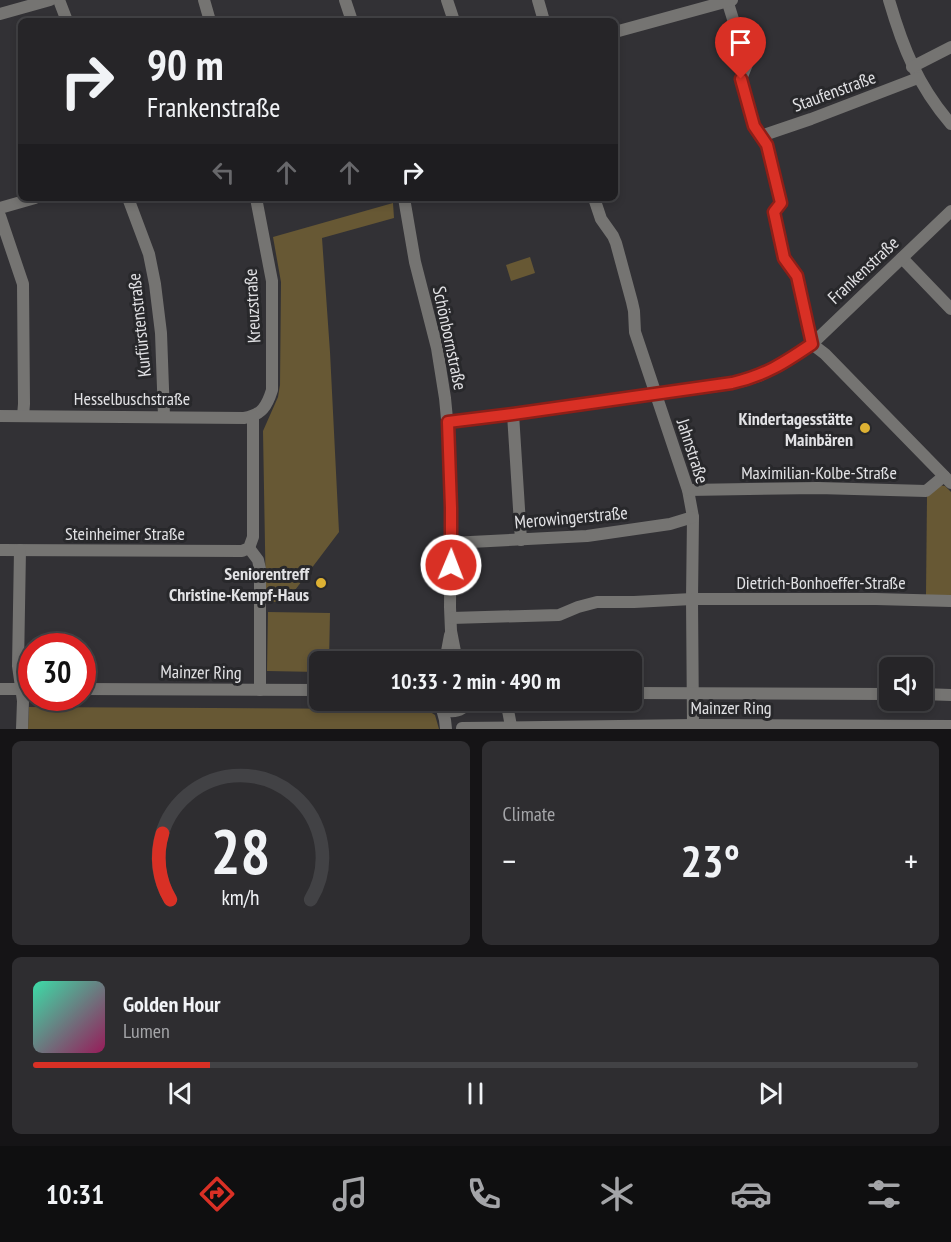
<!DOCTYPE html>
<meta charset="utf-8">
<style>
body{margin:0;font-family:"PT Sans Narrow",sans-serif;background:#2e2d30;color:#f1f3f6;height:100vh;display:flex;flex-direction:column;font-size:22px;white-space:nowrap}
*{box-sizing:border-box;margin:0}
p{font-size:20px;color:#a4a5a8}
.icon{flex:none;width:33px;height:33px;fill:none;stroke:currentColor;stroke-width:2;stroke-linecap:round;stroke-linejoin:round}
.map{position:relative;height:729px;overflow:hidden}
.drawer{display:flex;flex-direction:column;gap:12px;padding:12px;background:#151416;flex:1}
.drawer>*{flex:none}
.hud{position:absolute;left:18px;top:18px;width:600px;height:183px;border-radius:9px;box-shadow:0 3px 9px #0003,0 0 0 2px #424245;background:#262528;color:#f1f3f6;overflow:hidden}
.tools{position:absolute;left:879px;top:657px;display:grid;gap:12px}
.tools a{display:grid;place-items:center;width:54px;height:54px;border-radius:9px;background:#262528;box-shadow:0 3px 9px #0003,0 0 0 2px #424245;font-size:30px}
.speed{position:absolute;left:18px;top:633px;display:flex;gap:12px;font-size:30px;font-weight:700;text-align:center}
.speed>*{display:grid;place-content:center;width:78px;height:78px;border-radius:50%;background:#262528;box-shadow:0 3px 9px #0003,0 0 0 2px #424245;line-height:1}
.speed .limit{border:9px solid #d22;background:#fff;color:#111}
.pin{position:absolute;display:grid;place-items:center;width:51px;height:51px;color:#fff;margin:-62px -26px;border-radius:50% 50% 50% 0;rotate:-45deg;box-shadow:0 0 6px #0007}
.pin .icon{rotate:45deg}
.me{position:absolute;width:66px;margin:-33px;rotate:1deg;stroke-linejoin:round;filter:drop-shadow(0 0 4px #0008)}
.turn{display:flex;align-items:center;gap:21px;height:126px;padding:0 30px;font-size:27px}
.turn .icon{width:78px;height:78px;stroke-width:2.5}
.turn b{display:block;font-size:42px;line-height:51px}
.lanes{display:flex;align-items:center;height:57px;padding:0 30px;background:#0003;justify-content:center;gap:30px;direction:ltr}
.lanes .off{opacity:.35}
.big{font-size:45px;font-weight:600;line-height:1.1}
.drawer .tile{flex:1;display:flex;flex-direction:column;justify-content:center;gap:9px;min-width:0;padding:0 21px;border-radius:9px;background:#2e2d30}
.drawer .dial{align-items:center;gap:0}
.dial svg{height:156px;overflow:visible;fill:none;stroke:#424245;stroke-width:7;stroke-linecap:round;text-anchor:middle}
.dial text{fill:#f1f3f6;stroke:none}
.song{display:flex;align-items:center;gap:18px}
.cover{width:72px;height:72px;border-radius:9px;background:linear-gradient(135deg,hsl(160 70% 55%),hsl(330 70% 35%))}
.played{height:6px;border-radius:3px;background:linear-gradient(90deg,#d93025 20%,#424245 20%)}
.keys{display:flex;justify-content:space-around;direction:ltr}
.heat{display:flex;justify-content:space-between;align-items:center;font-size:33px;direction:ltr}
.drawer .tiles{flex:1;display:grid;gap:12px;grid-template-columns:1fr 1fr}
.tile:last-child{grid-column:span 2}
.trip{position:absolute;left:309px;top:651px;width:333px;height:60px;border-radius:9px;background:#262528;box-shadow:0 3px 9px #0003,0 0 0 2px #424245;font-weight:600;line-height:60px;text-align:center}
.tabs{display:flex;height:96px;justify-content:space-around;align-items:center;background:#0f0f10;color:#a4a5a8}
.tabs .icon{width:42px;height:42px}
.tabs .current{color:#d93025}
.tabs b{font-size:27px;color:#f1f3f6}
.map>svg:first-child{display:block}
</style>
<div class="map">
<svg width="951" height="729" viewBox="0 0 951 729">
<rect width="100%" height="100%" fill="#323135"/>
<!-- green -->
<g fill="#675834">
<path d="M393,203L394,218L322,238L330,352L339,532L286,602H266L263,431L278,397L280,385L281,282L273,237Z"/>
<path d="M530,257L535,273L511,281L506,265Z"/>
<path d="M938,485L945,486L951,492V597L926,596L927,496Z"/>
<path d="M268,612L330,613L329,661L320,662L319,672L267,671Z"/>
<path d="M421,706L435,715L439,729H28L29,707L378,709Z"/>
</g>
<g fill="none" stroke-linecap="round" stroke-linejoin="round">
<!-- minor -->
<g stroke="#757472" stroke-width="12">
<path d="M59,0L67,21"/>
<path d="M204,0L210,21"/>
<path d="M345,0L352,21"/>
<path d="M447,0L454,21"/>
<path d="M538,0L544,21"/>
<path d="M727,0L747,64L741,79L754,126L767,145L781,203L774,212L784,258L797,277L812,344L825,354L951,483"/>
<path d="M889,0C903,48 918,86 951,124"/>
<path d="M0,14L50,0"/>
<path d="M615,32L732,0"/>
<path d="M912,67L951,47"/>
<path d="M761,136L811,119L918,78"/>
<path d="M128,198L149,254L155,284L161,333L164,416"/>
<path d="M404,198L415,262L437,348L445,398L449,440L451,488L450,607L451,631L457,662"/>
<path d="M594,198L601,219L613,236L616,243L632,302L634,311L635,332L688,490L693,517L692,599L693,725"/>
<path d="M0,208L35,198"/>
<path d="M0,216L23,284L24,404L23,416"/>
<path d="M902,258L951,309"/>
<path d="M513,414L521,540"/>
<path d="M0,416L244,418C262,415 267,406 272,390V281L256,198"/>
<path d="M448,422L717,386L743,381L761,375L779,366L812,344L951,211"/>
<path d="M688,490L818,488L926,491L944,476"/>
<path d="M451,543L587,536L670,524L693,517"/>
<path d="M249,548L258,560L260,569V690"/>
<path d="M0,550L242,551L249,548L253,537V416"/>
<path d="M20,550L18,666L23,701L22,729"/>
<path d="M451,618L559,615L578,607L597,602H634L692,599H876L951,601"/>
<path d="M445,662L450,635"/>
<path d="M0,689H32"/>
<path d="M82,689L320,690"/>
<path d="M632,693L890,694"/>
<path d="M922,694L951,695"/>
<path d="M433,700C443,715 461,715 470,700"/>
<path d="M506,700L511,726"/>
<path d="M442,709L445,720L446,729"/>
<path d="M462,728L693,725L951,726"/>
</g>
</g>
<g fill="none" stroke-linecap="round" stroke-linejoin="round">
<!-- route casing -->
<g stroke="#8d1f18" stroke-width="15">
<path id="route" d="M451,565V508L448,422L513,414L732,383C766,375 784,363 812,344L797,276L784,258L774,212L781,203L767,145L754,126L741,79"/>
</g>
<!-- route -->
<use href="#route" stroke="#d93025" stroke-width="10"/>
</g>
<!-- markers -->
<g fill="#ddb133" stroke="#28282b" stroke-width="2">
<circle cx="865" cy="428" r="6"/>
<circle cx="321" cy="583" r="6"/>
</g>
<g text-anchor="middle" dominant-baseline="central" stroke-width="6" stroke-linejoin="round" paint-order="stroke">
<!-- street labels -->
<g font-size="18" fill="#e2e2e5" stroke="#28282b">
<text transform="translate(834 91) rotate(-20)">Staufenstraße</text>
<text transform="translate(863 270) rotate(-43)">Frankenstraße</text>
<text transform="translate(252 306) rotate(-93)">Kreuzstraße</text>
<text transform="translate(139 325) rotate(-96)">Kurfürstenstraße</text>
<text transform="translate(450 338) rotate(78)">Schönbornstraße</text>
<text x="132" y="398">Hesselbuschstraße</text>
<text transform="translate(693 451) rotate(72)">Jahnstraße</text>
<text x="819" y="472">Maximilian-Kolbe-Straße</text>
<text transform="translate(571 517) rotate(-5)">Merowingerstraße</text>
<text x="125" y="533">Steinheimer Straße</text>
<text x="821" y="582">Dietrich-Bonhoeffer-Straße</text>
<text transform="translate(201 672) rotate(1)">Mainzer Ring</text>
<text x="731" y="707">Mainzer Ring</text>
</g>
<!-- poi labels -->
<g font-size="18" font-weight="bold" fill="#e2e2e5" stroke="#28282b" text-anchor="end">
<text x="853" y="418">Kindertagesstätte<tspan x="853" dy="21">Mainbären</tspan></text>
<text x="309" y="573">Seniorentreff<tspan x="309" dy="21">Christine-Kempf-Haus</tspan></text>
</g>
</g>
</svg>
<div class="tools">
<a><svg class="icon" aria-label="sound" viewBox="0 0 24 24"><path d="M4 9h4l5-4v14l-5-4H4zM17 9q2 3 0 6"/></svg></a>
</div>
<div class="speed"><div class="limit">30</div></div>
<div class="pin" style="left:741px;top:79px;background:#d93025"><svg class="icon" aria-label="arrive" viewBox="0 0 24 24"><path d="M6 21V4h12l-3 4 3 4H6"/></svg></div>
<svg class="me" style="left:451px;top:565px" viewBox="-20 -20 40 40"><circle r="17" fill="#d93025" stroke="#fff" stroke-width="3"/><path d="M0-11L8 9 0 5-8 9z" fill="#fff"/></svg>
<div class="trip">10:33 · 2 min · 490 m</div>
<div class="hud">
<div class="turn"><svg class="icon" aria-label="right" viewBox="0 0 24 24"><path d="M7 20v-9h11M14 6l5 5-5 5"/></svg><div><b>90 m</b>Frankenstraße</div></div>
<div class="lanes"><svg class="icon off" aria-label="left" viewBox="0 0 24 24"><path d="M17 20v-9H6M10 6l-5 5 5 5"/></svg><svg class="icon off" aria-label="ahead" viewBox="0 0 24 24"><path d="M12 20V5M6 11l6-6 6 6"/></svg><svg class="icon off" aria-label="ahead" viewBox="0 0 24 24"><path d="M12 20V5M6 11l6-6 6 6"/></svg><svg class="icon" aria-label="right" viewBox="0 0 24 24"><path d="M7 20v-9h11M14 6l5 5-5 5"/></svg></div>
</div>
</div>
<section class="drawer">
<div class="tiles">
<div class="tile dial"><svg viewBox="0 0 100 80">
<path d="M14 69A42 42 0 1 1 86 69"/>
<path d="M14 69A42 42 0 0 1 10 35" stroke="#d93025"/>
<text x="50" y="56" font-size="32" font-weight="700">28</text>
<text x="50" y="72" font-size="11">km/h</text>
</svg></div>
<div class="tile"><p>Climate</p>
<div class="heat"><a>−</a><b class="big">23°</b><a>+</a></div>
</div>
<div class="tile">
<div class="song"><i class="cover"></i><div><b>Golden Hour</b><p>Lumen</p></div></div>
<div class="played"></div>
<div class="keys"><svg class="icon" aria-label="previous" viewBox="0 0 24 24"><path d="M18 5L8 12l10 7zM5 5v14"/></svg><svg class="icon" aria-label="pause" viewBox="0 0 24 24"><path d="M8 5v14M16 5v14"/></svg><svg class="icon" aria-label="next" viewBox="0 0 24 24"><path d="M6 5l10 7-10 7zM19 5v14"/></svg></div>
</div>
</div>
</section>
<nav class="tabs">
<b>10:31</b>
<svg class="icon current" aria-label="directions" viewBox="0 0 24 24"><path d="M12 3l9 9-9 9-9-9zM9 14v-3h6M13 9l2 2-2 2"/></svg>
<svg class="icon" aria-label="music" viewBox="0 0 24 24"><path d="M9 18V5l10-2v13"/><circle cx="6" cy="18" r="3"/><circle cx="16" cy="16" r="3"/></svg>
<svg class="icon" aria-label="phone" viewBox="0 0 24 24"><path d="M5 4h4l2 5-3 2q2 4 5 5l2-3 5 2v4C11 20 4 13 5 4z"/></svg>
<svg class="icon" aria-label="climate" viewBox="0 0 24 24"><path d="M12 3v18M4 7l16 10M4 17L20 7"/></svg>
<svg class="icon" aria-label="car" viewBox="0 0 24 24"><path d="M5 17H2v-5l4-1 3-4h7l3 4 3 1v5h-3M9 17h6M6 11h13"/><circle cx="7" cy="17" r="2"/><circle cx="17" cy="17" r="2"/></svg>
<svg class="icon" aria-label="filters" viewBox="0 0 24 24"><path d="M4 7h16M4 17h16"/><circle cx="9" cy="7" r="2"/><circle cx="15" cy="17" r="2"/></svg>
</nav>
